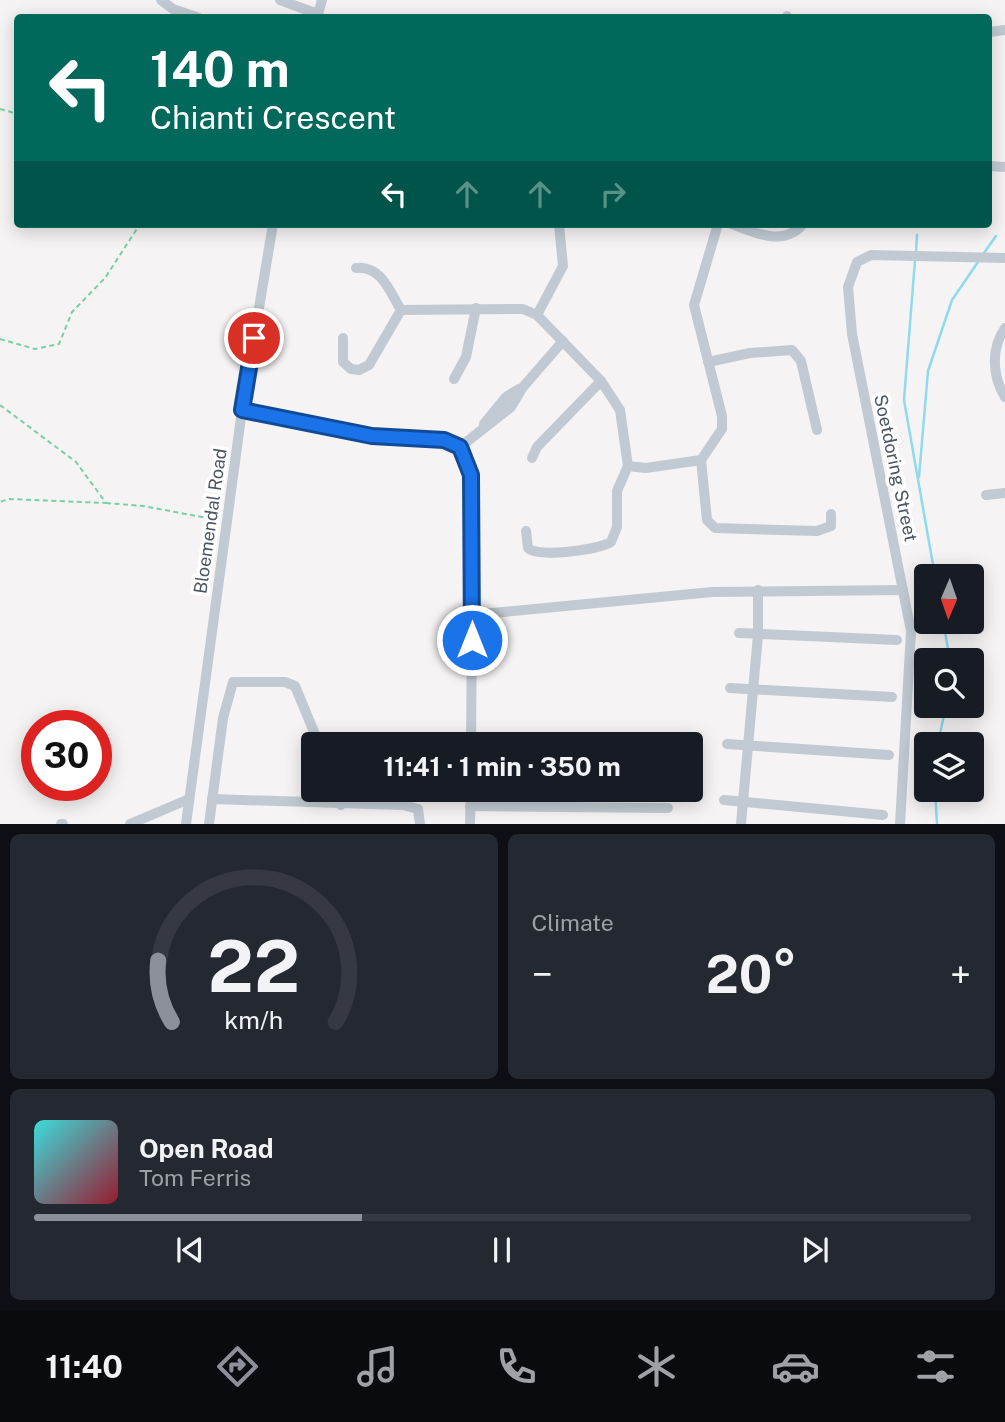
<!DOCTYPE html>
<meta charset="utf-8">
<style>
body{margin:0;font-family:"Public Sans",sans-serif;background:#242831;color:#f1f3f6;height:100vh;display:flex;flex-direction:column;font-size:26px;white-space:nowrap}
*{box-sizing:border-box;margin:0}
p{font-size:23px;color:#9ea1a6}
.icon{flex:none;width:38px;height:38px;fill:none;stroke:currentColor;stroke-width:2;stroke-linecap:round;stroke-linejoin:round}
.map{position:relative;height:824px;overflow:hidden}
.panel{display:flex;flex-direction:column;gap:10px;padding:10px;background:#0d0f14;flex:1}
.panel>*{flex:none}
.banner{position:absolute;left:14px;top:14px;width:978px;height:214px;border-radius:7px;box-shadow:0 4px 18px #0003;background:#00695c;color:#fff;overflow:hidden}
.needle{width:46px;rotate:182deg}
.controls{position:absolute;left:914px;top:564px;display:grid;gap:14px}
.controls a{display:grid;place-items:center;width:70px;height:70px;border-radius:7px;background:#171b24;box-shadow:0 4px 18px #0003;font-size:35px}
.speed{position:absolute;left:21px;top:710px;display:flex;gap:14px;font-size:35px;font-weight:700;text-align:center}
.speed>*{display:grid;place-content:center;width:91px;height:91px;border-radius:50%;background:#171b24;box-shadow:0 4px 18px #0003;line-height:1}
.speed .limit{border:10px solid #d22;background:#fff;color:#111}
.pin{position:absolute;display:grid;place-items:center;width:60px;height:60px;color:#fff;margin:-30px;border:4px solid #fff;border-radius:50%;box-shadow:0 2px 7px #0007}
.me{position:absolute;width:77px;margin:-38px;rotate:0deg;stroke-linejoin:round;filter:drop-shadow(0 0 5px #0008)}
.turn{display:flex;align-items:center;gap:24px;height:147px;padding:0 21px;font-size:32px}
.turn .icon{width:91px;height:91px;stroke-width:2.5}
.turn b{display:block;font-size:49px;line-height:60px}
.lanes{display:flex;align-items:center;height:66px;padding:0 21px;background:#0003;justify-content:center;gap:35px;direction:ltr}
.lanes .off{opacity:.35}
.big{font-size:52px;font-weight:700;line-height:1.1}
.panel .tile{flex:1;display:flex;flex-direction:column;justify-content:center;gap:10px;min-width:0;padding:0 24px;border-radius:10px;background:#242831}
.panel .dial{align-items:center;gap:0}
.dial svg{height:182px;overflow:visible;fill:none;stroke:#363941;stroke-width:7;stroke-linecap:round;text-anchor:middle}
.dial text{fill:#f1f3f6;stroke:none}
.song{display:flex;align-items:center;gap:21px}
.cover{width:84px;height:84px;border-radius:10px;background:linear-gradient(135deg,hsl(180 70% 55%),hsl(350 70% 35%))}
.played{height:7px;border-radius:4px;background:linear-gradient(90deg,#8c9099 35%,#363941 35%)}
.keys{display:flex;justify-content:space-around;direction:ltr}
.heat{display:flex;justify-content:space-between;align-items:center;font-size:38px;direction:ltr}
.panel .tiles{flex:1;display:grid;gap:10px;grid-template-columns:1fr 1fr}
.tile:last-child{grid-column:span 2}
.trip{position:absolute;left:301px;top:732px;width:402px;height:70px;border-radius:7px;background:#171b24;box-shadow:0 4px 18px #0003;font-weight:700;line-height:70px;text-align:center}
.dock{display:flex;height:112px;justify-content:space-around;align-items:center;background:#090b0e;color:#9ea1a6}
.dock .icon{width:49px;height:49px}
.dock .current{color:#8c9099}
.dock b{font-size:32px;color:#f1f3f6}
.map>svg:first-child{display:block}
</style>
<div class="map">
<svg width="1005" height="824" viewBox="0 0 1005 824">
<rect width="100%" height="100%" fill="#f5f3f3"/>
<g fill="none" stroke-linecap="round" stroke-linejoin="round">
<!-- stream -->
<g stroke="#90daee" stroke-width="2.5">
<path d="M916,253L917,235"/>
<path d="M984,253L996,236"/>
<path d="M915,260L904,400L935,576"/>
<path d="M919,477L928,371L952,300L978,262"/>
<path d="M943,621L950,660"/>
<path d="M938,744L946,705"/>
<path d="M935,789L937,824"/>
</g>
<!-- path -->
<g stroke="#7ad0a6" stroke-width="2" stroke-dasharray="5 3.5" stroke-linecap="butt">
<path d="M0,109L18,114"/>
<path d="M0,339L35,349L59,344L72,312L105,278L140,224"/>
<path d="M0,405L76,462L106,503L9,499L0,502"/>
<path d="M106,503L143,506L218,520"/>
</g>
<!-- minor -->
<g stroke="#c1cad2" stroke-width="10">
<path d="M161,0L173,9L199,18"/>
<path d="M280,0L318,14"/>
<path d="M787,16L788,18"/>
<path d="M317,18L322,0"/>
<path d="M989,32L1005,30"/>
<path d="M989,166L1005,167"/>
<path d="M732,224C755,233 784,247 803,224"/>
<path d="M356,268C381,265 390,292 401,310"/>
<path d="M401,310L523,309L537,315L601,381L620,410L628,466L617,491V527L611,542C598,550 538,558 528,548L526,531"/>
<path d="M537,315L563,266L559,224"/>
<path d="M1005,328C991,348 992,376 1005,397"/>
<path d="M343,338V362L351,369L359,370L369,365L401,310"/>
<path d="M708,362L750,353L792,350L801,361L817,430"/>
<path d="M454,379L466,357L476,308"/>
<path d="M242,410C298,423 354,436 411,438C426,439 446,436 459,446C474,457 472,485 473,502L471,744"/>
<path d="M484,424L506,397L519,389"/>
<path d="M460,447L511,407L523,387L563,341"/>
<path d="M532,458L537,447L601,381"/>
<path d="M701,460L707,520L715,528L817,531L831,526V514"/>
<path d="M628,466L646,468L701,460L722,429V416L694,305L718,224"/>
<path d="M986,495L1005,493"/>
<path d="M472,615L712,592L903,590"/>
<path d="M739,633L897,640"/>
<path d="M730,688L892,697"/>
<path d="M727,744L889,755"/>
<path d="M336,789L341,805"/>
<path d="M212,799L403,805L418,809L420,824"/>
<path d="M724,800L883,815"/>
<path d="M470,806L668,808"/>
<path d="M61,824H63"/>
<path d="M130,824L189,799"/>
<path d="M186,824L242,410L273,224"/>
<path d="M209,824L223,718L233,682H285L295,686L319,744"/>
<path d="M470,824L471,789"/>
<path d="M741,824L758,635V590"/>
<path d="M900,824L911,631L852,334L848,287L857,262L871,255L1005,258"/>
</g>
</g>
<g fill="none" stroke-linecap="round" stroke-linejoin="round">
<!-- route casing -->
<g stroke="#114b97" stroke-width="18">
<path id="route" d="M254,338L242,410L372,436L444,440L460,447L471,475L472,640"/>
</g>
<!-- route -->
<use href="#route" stroke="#1a73e8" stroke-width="12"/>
</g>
<g text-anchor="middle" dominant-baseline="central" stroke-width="7" stroke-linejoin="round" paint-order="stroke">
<!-- street labels -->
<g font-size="18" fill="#4a5661" stroke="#fff">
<text transform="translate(896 468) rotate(78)">Soetdoring Street</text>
<text transform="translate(210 521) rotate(-82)">Bloemendal Road</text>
</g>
</g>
</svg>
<div class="controls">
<a><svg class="needle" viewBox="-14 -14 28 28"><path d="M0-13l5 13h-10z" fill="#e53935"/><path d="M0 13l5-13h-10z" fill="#9ea1a6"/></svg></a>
<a><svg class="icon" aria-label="search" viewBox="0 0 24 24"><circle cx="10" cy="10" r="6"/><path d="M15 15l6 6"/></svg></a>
<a><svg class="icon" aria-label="layers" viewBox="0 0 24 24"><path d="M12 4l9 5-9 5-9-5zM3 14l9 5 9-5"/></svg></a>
</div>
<div class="speed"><div class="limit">30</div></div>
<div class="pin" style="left:254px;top:338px;background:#d93025"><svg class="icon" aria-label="arrive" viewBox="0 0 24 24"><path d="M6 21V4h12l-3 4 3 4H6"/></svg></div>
<svg class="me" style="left:472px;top:640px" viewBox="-20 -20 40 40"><circle r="17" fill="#1a73e8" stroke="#fff" stroke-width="3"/><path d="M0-11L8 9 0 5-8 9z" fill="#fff"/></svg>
<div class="trip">11:41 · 1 min · 350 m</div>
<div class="banner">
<div class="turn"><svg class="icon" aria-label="left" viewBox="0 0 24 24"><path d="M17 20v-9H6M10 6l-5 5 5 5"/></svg><div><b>140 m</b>Chianti Crescent</div></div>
<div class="lanes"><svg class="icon" aria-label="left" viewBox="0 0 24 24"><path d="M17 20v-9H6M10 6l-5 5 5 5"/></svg><svg class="icon off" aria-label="ahead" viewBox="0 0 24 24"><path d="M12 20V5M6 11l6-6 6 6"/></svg><svg class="icon off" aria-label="ahead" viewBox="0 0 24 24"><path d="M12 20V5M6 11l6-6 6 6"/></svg><svg class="icon off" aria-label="right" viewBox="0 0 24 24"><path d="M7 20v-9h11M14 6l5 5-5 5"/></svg></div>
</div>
</div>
<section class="panel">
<div class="tiles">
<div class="tile dial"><svg viewBox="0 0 100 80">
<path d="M14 69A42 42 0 1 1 86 69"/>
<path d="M14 69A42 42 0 0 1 8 42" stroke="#8c9099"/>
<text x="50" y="56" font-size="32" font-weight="700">22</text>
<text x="50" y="72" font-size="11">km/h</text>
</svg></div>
<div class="tile"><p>Climate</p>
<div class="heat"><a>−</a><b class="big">20°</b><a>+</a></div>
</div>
<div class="tile">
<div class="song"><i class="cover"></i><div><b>Open Road</b><p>Tom Ferris</p></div></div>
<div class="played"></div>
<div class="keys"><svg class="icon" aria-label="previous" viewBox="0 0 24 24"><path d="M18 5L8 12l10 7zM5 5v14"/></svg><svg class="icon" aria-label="pause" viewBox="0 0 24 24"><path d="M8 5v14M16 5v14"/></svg><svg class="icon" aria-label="next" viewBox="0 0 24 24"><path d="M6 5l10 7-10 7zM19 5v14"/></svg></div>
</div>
</div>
</section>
<nav class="dock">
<b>11:40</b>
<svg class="icon current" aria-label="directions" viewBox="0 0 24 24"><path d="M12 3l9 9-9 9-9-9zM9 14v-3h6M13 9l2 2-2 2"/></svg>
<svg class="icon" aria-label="music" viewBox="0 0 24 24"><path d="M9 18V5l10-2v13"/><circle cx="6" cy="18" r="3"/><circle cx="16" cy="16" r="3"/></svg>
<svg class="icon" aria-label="phone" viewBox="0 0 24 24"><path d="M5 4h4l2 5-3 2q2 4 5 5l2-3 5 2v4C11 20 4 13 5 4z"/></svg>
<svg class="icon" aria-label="climate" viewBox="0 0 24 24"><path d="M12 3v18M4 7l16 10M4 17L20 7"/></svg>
<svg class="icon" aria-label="car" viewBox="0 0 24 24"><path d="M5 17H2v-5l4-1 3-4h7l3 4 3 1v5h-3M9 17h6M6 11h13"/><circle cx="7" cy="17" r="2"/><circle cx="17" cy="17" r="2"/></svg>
<svg class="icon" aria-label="filters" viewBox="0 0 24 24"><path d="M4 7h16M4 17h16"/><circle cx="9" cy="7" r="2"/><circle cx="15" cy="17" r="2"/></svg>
</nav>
